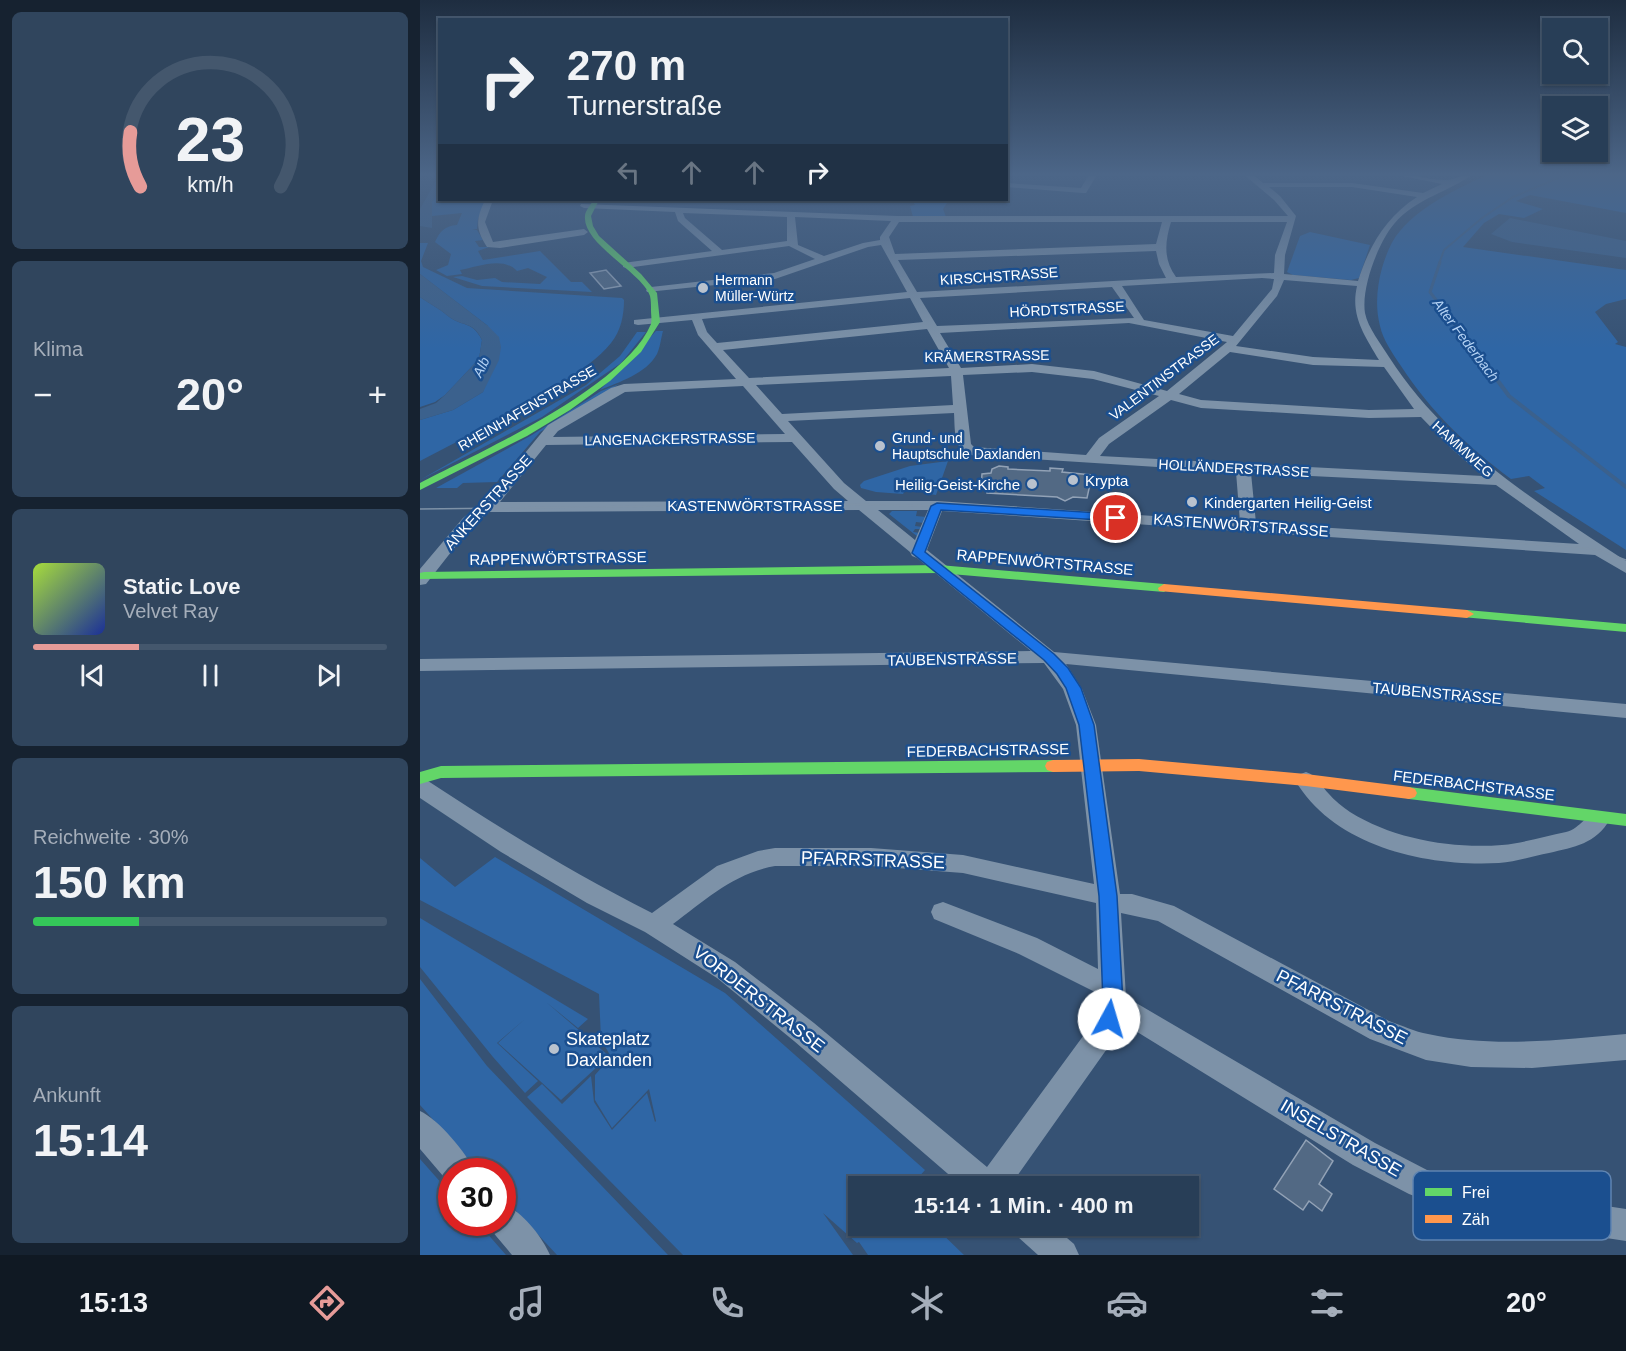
<!DOCTYPE html>
<html lang="de">
<meta charset="utf-8">
<style>
body{margin:0;font-family:Arial,sans-serif;background:#30455d;color:#f1f3f6;height:100vh;display:flex;flex-direction:column;font-size:22px;white-space:nowrap}
*{box-sizing:border-box;margin:0}
p{font-size:20px;color:#a5aeba}
.icon{flex:none;width:33px;height:33px;fill:none;stroke:currentColor;stroke-width:2;stroke-linecap:round;stroke-linejoin:round}
.map{position:relative;flex:1;overflow:hidden}
.panel{display:flex;flex-direction:column;gap:12px;padding:12px;background:#162230;width:420px}
.panel>*{flex:none}
.top-card{position:absolute;left:18px;top:18px;width:570px;height:183px;border-radius:0px;box-shadow:0 2px 4px #0004,0 0 0 2px #44576d;background:#283e57;color:#f1f3f6;overflow:hidden}
.tools{position:absolute;left:1122px;top:18px;display:grid;gap:12px}
.tools a{display:grid;place-items:center;width:66px;height:66px;border-radius:0px;background:#283e57;box-shadow:0 2px 4px #0004,0 0 0 2px #44576d;font-size:30px}
.speed{position:absolute;left:18px;top:1158px;display:flex;gap:12px;font-size:30px;font-weight:700;text-align:center}
.speed>*{display:grid;place-content:center;width:78px;height:78px;border-radius:50%;background:#283e57;box-shadow:0 2px 4px #0004,0 0 0 2px #44576d;line-height:1}
.speed .limit{border:9px solid #d22;background:#fff;color:#111}
.pin{position:absolute;display:grid;place-items:center;width:51px;height:51px;color:#fff;margin:-26px;border:3px solid #fff;border-radius:50%;box-shadow:0 2px 6px #0007}
.me{position:absolute;width:66px;margin:-33px;rotate:6deg;stroke-linejoin:round;filter:drop-shadow(0 0 4px #0008)}
.turn{display:flex;align-items:center;gap:21px;height:126px;padding:0 30px;font-size:27px}
.turn .icon{width:78px;height:78px;stroke-width:2.5}
.turn b{display:block;font-size:42px;line-height:51px}
.lanes{display:flex;align-items:center;height:57px;padding:0 30px;background:#0003;justify-content:center;gap:30px;direction:ltr}
.lanes .off{opacity:.35}
.big{font-size:45px;font-weight:800;line-height:1.1}
.panel .widget{flex:1;display:flex;flex-direction:column;justify-content:center;gap:9px;min-width:0;padding:0 21px;border-radius:9px;background:#30455d}
.panel .dial{align-items:center;gap:0}
.dial svg{height:156px;overflow:visible;fill:none;stroke:#44576d;stroke-width:7;stroke-linecap:round;text-anchor:middle}
.dial text{fill:#f1f3f6;stroke:none}
.song{display:flex;align-items:center;gap:18px}
.cover{width:72px;height:72px;border-radius:9px;background:linear-gradient(135deg,hsl(80 70% 55%),hsl(230 70% 35%))}
.played{height:6px;border-radius:3px;background:linear-gradient(90deg,#e69b98 30%,#44576d 30%)}
.keys{display:flex;justify-content:space-around;direction:ltr}
.heat{display:flex;justify-content:space-between;align-items:center;font-size:33px;direction:ltr}
.charge{height:9px;border-radius:4px;background:linear-gradient(90deg,#34c759 30%,#44576d 0)}
.trip{position:absolute;left:428px;top:1176px;width:351px;height:60px;border-radius:0px;background:#283e57;box-shadow:0 2px 4px #0004,0 0 0 2px #44576d;font-weight:800;line-height:60px;text-align:center}
.dock{display:flex;height:96px;justify-content:space-around;align-items:center;background:#101923;color:#a5aeba}
.dock .icon{width:42px;height:42px}
.dock .on{color:#e69b98}
.dock b{font-size:27px;color:#f1f3f6}
main{display:flex;flex:1;min-height:0}
.map>svg:first-child{display:block}
</style>
<main>
<section class="panel">
<div class="widget dial"><svg viewBox="0 0 100 80">
<path d="M14 69A42 42 0 1 1 86 69"/>
<path d="M14 69A42 42 0 0 1 9 41" stroke="#e69b98"/>
<text x="50" y="56" font-size="32" font-weight="700">23</text>
<text x="50" y="72" font-size="11">km/h</text>
</svg></div>
<div class="widget"><p>Klima</p>
<div class="heat"><a>−</a><b class="big">20°</b><a>+</a></div>
</div>
<div class="widget">
<div class="song"><i class="cover"></i><div><b>Static Love</b><p>Velvet Ray</p></div></div>
<div class="played"></div>
<div class="keys"><svg class="icon" aria-label="previous" viewBox="0 0 24 24"><path d="M18 5L8 12l10 7zM5 5v14"/></svg><svg class="icon" aria-label="pause" viewBox="0 0 24 24"><path d="M8 5v14M16 5v14"/></svg><svg class="icon" aria-label="next" viewBox="0 0 24 24"><path d="M6 5l10 7-10 7zM19 5v14"/></svg></div>
</div>
<div class="widget"><p>Reichweite · 30%</p><b class="big">150 km</b><div class="charge"></div></div>
<div class="widget"><p>Ankunft</p><b class="big">15:14</b></div>
</section>
<div class="map">
<svg width="1206" height="1255" viewBox="0 0 1206 1255">
<rect width="100%" height="100%" fill="#365274"/>
<!-- green -->
<g fill="#2f66a5">
<path d="M1072,173H1206V213L1110,195L1096,201L1123,209L1104,218L1079,214L1064,223L1043,247L1206,270V299L1186,304L1175,312L1198,342L1195,344L1206,347V550L1114,491L1125,488L1109,476L1091,479C1048,447 1011,412 981,366C973,354 963,340 960,326C955,307 957,286 962,268C966,255 971,241 980,231C1003,204 1040,187 1072,173Z"/>
<path d="M19,191L20,200H67L58,219L57,229L52,230H57L63,240L55,241L59,247H69L58,251L63,260L120,251L151,282H162L172,292L62,286L33,277L42,276L57,280L75,278L82,282L120,284L127,277L108,268L97,271C83,256 57,267 40,270L42,274L27,276L16,270L28,265L31,254L15,242C20,231 25,226 37,225L42,213L12,216V201Z"/>
<path d="M492,200H529L523,209L526,217H493L490,206L495,205Z"/>
<path d="M890,232L950,245L939,278L931,280L873,275L867,272L880,236Z"/>
<path d="M0,243H8L1,261L3,267L47,288L202,298L204,300C204,315 201,331 191,343C179,358 161,370 145,381C99,412 49,435 0,461V420L33,410L63,392L67,380L68,326L0,274Z"/>
<path d="M0,297C10,304 20,309 28,316C41,327 52,320 62,340L59,359L25,395L15,402L0,407Z"/>
<path d="M236,331H243C241,338 240,348 237,354C226,374 199,382 180,390Z"/>
<path d="M217,332H226L201,363L122,417L0,480L166,385L200,356Z"/>
<path d="M199,384L120,432L77,482L43,483L37,488H16L112,435L181,391Z"/>
<path d="M528,461L516,495L510,494L511,491L486,489L483,494L456,492L441,488L440,485L444,481L490,466Z"/>
<path d="M472,511H497L496,516L507,517L504,523L496,522L495,526L503,527L502,529H495L493,532L500,533L498,537L469,514Z"/>
<path d="M75,857L305,993L505,1170L491,1186H438V1226H514L544,1255H448L439,1242L437,1243L403,1213L433,1255H263L107,1097L122,1084L142,1104L171,1076L174,1102L192,1130L227,1093L235,1122L236,1121L229,1089L192,1128L175,1100V1075L191,1057L181,1039L179,994L0,900V858L35,887Z"/>
<path d="M0,918L168,1019L158,1028L126,1002L189,1056L141,1100L78,1043L105,1019L77,1043L118,1081L105,1093L73,1057L0,967Z"/>
<path d="M0,979L67,1066L248,1255H137L83,1197L82,1172L59,1171L0,1105Z"/>
<path d="M0,1159L31,1194L32,1222L58,1223L86,1255H0Z"/>
</g>
<!-- water -->
<g fill="#3b618d">
<path d="M0,173L19,175V191L12,202V228L0,226V209L17,179Z"/>
<path d="M1090,218L1206,241V258L1092,242L1071,234Z"/>
<path d="M0,274L68,326L79,337L81,347L79,360L63,392L33,410L0,420V409L16,403L25,395L59,359L62,340C53,320 41,327 28,316C20,309 10,304 0,297Z"/>
</g>
<g fill="none" stroke-linecap="round" stroke-linejoin="round">
<!-- stream-far2 -->
<g stroke="#3b618d" stroke-width="2">
<path d="M515,200H521"/>
<path d="M1019,264L1024,250L1062,218L1093,197L1150,173"/>
</g>
<!-- stream-far1 -->
<path stroke="#3b618d" stroke-width="3" d="M1020,262L1010,292L1076,379"/>
<!-- stream -->
<path stroke="#3b618d" stroke-width="4" d="M1075,377L1089,396L1206,487"/>
</g>
<!-- building -->
<g fill="#526984" stroke="#92a2b6" stroke-width="1.5">
<path d="M186,270L201,286L184,289L170,273Z"/>
<path d="M579,466L588,467V469L630,471V468L643,469L642,472L672,475L667,498L653,497L645,501L637,497L567,493V491L561,488L562,474L571,473L572,469Z"/>
<path d="M886,1140L913,1161L899,1184L912,1194L902,1211L889,1201L883,1210L854,1189Z"/>
</g>
<g fill="none" stroke-linecap="round" stroke-linejoin="round">
<!-- street -->
<g fill="#7d92a8" fill-rule="evenodd">
<path d="M670,173H678L666,193H663L586,187V183L661,188Z"/>
<path d="M822,173H831L843,183H932L1003,193L1022,184L967,173C988,173 1007,180 1026,180C1036,180 1043,173 1055,173C1029,192 996,198 974,224C958,243 941,288 945,313C948,328 961,344 969,357C1027,447 1118,503 1206,561V573L1175,555L522,511L507,550L634,652L1206,704V718L646,664L662,689L676,725L700,894H712L754,906L969,1021C981,1025 995,1032 1008,1034C1073,1048 1140,1040 1206,1034V1060L1112,1068L1051,1067L1006,1060L950,1039L738,921L701,913L706,997L955,1143L1007,1170L1039,1181L1081,1190L1206,1209V1241L1081,1222L1039,1213L989,1194L933,1165L701,1022L689,1046L590,1186H542L374,1041L297,978L225,932L167,903L81,852L0,798V779L8,781C81,829 154,874 232,913L297,866L338,851L355,848H451L543,855L674,884L656,725L643,689L624,663L0,671V659L611,651L497,558L492,556L490,552L439,510L69,512L53,524L6,584L0,585V569L43,518L68,498L128,425L191,388L204,384L316,379L278,335L272,320L218,325L214,324V320L487,292L461,245L448,247L355,279L227,292L226,290L231,287L354,273L395,259L369,246L206,268L203,267V263L292,251L258,221L255,212L164,208L160,206L161,204L477,216H868L854,200ZM849,187H932L997,197C966,217 949,246 938,281L864,274L865,255L876,216L860,196ZM263,213L367,217V241L302,250L265,218ZM375,217L471,221L460,237V240L443,243L404,256L378,245ZM479,222H742L736,244L475,254L469,237ZM751,222H867L855,255L854,273L756,277C743,259 745,242 751,222ZM736,251L739,264L746,278L497,292L478,260ZM842,278L854,279L852,289L813,336L724,320L702,286ZM864,280L937,286C930,316 945,336 959,360L893,357L816,346L857,296ZM692,287L714,318L517,326L500,298ZM490,298L503,322L297,343L287,332L282,319ZM709,323L807,342L747,391L674,371L612,364L541,368L520,333ZM507,329L529,368L329,378L303,350ZM810,352L893,365L964,367L994,409L949,410L781,400L759,394ZM612,372L673,379L739,396L679,438L666,455L554,447L551,444L543,375ZM531,376L533,405L362,414L336,385ZM323,386L365,434L133,437L138,431L205,392ZM751,400L781,408L949,418L1001,417L1032,449L1063,476L680,456L689,444ZM534,413C535,428 533,450 550,455L816,472L820,522L517,501H446L424,483L368,421ZM372,442L414,489L428,501L80,502L126,445ZM831,473L1076,485L1159,544L836,523ZM458,510H508L495,540ZM355,866H451L543,873L676,903L678,969L617,938L523,902L514,905L511,912L514,919L599,954L679,994L676,1016L669,1028L567,1167L394,1023L315,962L253,924C285,900 314,873 355,866Z"/>
<path d="M65,200H73L65,222L73,242L164,229L168,232L164,235L80,248L67,247C55,229 56,219 65,200Z"/>
<path d="M886,772C898,776 901,786 909,794C914,800 923,807 930,812C973,839 1032,849 1082,845C1104,843 1125,836 1146,832C1163,828 1168,807 1187,813L1190,819C1176,844 1154,847 1129,853C1112,856 1096,862 1079,863C1007,867 914,847 875,780L878,775Z"/>
<path d="M0,1111C18,1119 47,1153 55,1172H32V1184L29,1183L0,1149Z"/>
<path d="M82,1203C102,1211 122,1236 130,1255H92L71,1230L68,1222H82Z"/>
<path d="M593,1226H633L654,1244L659,1255H618L598,1237Z"/>
</g>
<!-- fast -->
<g fill="#63d668" fill-rule="evenodd">
<path d="M173,200H179L171,216L173,226L179,236L221,274L237,293L240,322L221,352L190,381L150,410L107,436L0,490V483C60,452 205,387 231,324C232,320 231,314 231,310C231,306 231,300 230,296C222,272 162,244 165,216C165,211 171,205 173,200Z"/>
<path d="M519,565L744,584L750,588L744,592L519,573L0,579V573L4,572Z"/>
<path d="M1047,610L1206,624V632L1042,617L1040,614Z"/>
<path d="M633,760L639,762L641,766L639,770L633,772L21,778L0,784V772L21,766Z"/>
<path d="M989,787L1206,814V826L989,799L983,797L981,793L983,789Z"/>
</g>
<!-- slow -->
<g fill="#ff974d" fill-rule="evenodd">
<path d="M744,584L1047,610L1054,614L1047,618L739,591L738,588Z"/>
<path d="M719,759L886,774L989,787L995,789L997,793L995,797L989,799L886,786L719,771L633,772L627,770L625,766L627,762L633,760Z"/>
</g>
<!-- tram -->
<path stroke="#7e92a7" stroke-width="1.5" d="M0,509L411,504L517,506L1156,547L1179,550L1206,560"/>
</g>
<!-- sky -->
<linearGradient id="sky" x2="0" y2="1"><stop stop-color="#1e2d40"/><stop offset="0.5" stop-color="#4c6688"/><stop offset="1" stop-color="#4c6688" stop-opacity="0"/></linearGradient>
<rect width="1206" height="349" fill="url(#sky)"/>
<!-- route -->
<path fill="#1a73e8" stroke="#114b97" stroke-width="1.5" d="M517,503L696,514L702,518L696,521L521,510L505,552L634,654L648,668L661,688L674,725L697,896L703,1003L696,1026L689,1029L682,1026L679,1019L683,1003L679,896L659,725L646,688L637,674L624,660L492,553L511,506Z"/>
<!-- markers -->
<g fill="#b9c2ce" stroke="#1b4f8f" stroke-width="2">
<circle cx="283" cy="288" r="6"/>
<circle cx="460" cy="446" r="6"/>
<circle cx="653" cy="480" r="6"/>
<circle cx="612" cy="484" r="6"/>
<circle cx="772" cy="502" r="6"/>
<circle cx="134" cy="1049" r="6"/>
</g>
<g text-anchor="middle" dominant-baseline="central" stroke-width="5" stroke-linejoin="round" paint-order="stroke">
<!-- far-street labels -->
<g font-size="14" fill="#fff" stroke="#1b4f8f">
<text transform="translate(579 276) rotate(-4)">KIRSCHSTRASSE</text>
<text transform="translate(647 309) rotate(-3)">HÖRDTSTRASSE</text>
<text transform="translate(567 356) rotate(-1)">KRÄMERSTRASSE</text>
<text transform="translate(744 377) rotate(-37)">VALENTINSTRASSE</text>
<text transform="translate(107 408) rotate(-30)">RHEINHAFENSTRASSE</text>
<text transform="translate(250 439) rotate(-1)">LANGENACKERSTRASSE</text>
<text transform="translate(1043 449) rotate(42)">HAMMWEG</text>
<text transform="translate(814 468) rotate(3)">HOLLÄNDERSTRASSE</text>
</g>
<!-- far-poi labels -->
<g font-size="14" fill="#fff" stroke="#1b4f8f" text-anchor="start">
<text x="295" y="280">Hermann<tspan x="295" dy="16">Müller-Würtz</tspan></text>
<text x="472" y="438">Grund- und<tspan x="472" dy="16">Hauptschule Daxlanden</tspan></text>
</g>
<!-- far-water labels -->
<g font-size="14" font-style="italic" fill="#b5d3f5" stroke="#1b4f8f">
<text transform="translate(1046 340) rotate(53)">Alter Federbach</text>
<text transform="translate(61 367) rotate(-64)">Alb</text>
</g>
<!-- poi labels -->
<g font-size="15" fill="#fff" stroke="#1b4f8f" text-anchor="start">
<text x="665" y="480">Krypta</text>
<text x="600" y="484" text-anchor="end">Heilig-Geist-Kirche</text>
<text x="784" y="502">Kindergarten Heilig-Geist</text>
</g>
<!-- street labels -->
<g font-size="15" fill="#fff" stroke="#1b4f8f">
<text transform="translate(68 502) rotate(-48)">ANKERSTRASSE</text>
<text x="335" y="505">KASTENWÖRTSTRASSE</text>
<text transform="translate(821 525) rotate(4)">KASTENWÖRTSTRASSE</text>
<text transform="translate(138 558) rotate(-1)">RAPPENWÖRTSTRASSE</text>
<text transform="translate(625 562) rotate(5)">RAPPENWÖRTSTRASSE</text>
<text transform="translate(532 659) rotate(-1)">TAUBENSTRASSE</text>
<text transform="translate(1017 693) rotate(5)">TAUBENSTRASSE</text>
<text transform="translate(568 750) rotate(-1)">FEDERBACHSTRASSE</text>
<text transform="translate(1054 785) rotate(7)">FEDERBACHSTRASSE</text>
</g>
<!-- near-street labels -->
<g font-size="18" fill="#fff" stroke="#1b4f8f">
<text transform="translate(453 860) rotate(2)">PFARRSTRASSE</text>
<text transform="translate(339 999) rotate(38)">VORDERSTRASSE</text>
<text transform="translate(922 1007) rotate(27)">PFARRSTRASSE</text>
<text transform="translate(921 1138) rotate(30)">INSELSTRASSE</text>
</g>
<!-- near-poi labels -->
<g font-size="18" fill="#fff" stroke="#1b4f8f" text-anchor="start">
<text x="146" y="1039">Skateplatz<tspan x="146" dy="21">Daxlanden</tspan></text>
</g>
</g>
<!-- legend -->
<rect x="993" y="1171" width="198" height="69" rx="9" fill="#1b4f8f" stroke="#5f84b1" stroke-width="1.5"/>
<rect x="1005" y="1188" width="27" height="8" fill="#63d668"/>
<rect x="1005" y="1215" width="27" height="8" fill="#ff974d"/>
<g font-size="16" fill="#fff">
<text x="1042" y="1198">Frei</text>
<text x="1042" y="1225">Zäh</text>
</g>
</svg>
<div class="tools">
<a><svg class="icon" aria-label="search" viewBox="0 0 24 24"><circle cx="10" cy="10" r="6"/><path d="M15 15l6 6"/></svg></a>
<a><svg class="icon" aria-label="layers" viewBox="0 0 24 24"><path d="M12 4l9 5-9 5-9-5zM3 14l9 5 9-5"/></svg></a>
</div>
<div class="speed"><div class="limit">30</div></div>
<div class="pin" style="left:696px;top:518px;background:#d93025"><svg class="icon" aria-label="arrive" viewBox="0 0 24 24"><path d="M6 21V4h12l-3 4 3 4H6"/></svg></div>
<svg class="me" style="left:689px;top:1019px" viewBox="-20 -20 40 40"><circle r="19" fill="#fff"/><path d="M0-13L10 11 0 6-10 11z" fill="#1a73e8"/></svg>
<div class="trip">15:14 · 1 Min. · 400 m</div>
<div class="top-card">
<div class="turn"><svg class="icon" aria-label="right" viewBox="0 0 24 24"><path d="M7 20v-9h11M14 6l5 5-5 5"/></svg><div><b>270 m</b>Turnerstraße</div></div>
<div class="lanes"><svg class="icon off" aria-label="left" viewBox="0 0 24 24"><path d="M17 20v-9H6M10 6l-5 5 5 5"/></svg><svg class="icon off" aria-label="ahead" viewBox="0 0 24 24"><path d="M12 20V5M6 11l6-6 6 6"/></svg><svg class="icon off" aria-label="ahead" viewBox="0 0 24 24"><path d="M12 20V5M6 11l6-6 6 6"/></svg><svg class="icon" aria-label="right" viewBox="0 0 24 24"><path d="M7 20v-9h11M14 6l5 5-5 5"/></svg></div>
</div>
</div>
</main>
<nav class="dock">
<b>15:13</b>
<svg class="icon on" aria-label="directions" viewBox="0 0 24 24"><path d="M12 3l9 9-9 9-9-9zM9 14v-3h6M13 9l2 2-2 2"/></svg>
<svg class="icon" aria-label="music" viewBox="0 0 24 24"><path d="M9 18V5l10-2v13"/><circle cx="6" cy="18" r="3"/><circle cx="16" cy="16" r="3"/></svg>
<svg class="icon" aria-label="phone" viewBox="0 0 24 24"><path d="M5 4h4l2 5-3 2q2 4 5 5l2-3 5 2v4C11 20 4 13 5 4z"/></svg>
<svg class="icon" aria-label="climate" viewBox="0 0 24 24"><path d="M12 3v18M4 7l16 10M4 17L20 7"/></svg>
<svg class="icon" aria-label="car" viewBox="0 0 24 24"><path d="M5 17H2v-5l4-1 3-4h7l3 4 3 1v5h-3M9 17h6M6 11h13"/><circle cx="7" cy="17" r="2"/><circle cx="17" cy="17" r="2"/></svg>
<svg class="icon" aria-label="filters" viewBox="0 0 24 24"><path d="M4 7h16M4 17h16"/><circle cx="9" cy="7" r="2"/><circle cx="15" cy="17" r="2"/></svg>
<b>20°</b>
</nav>
